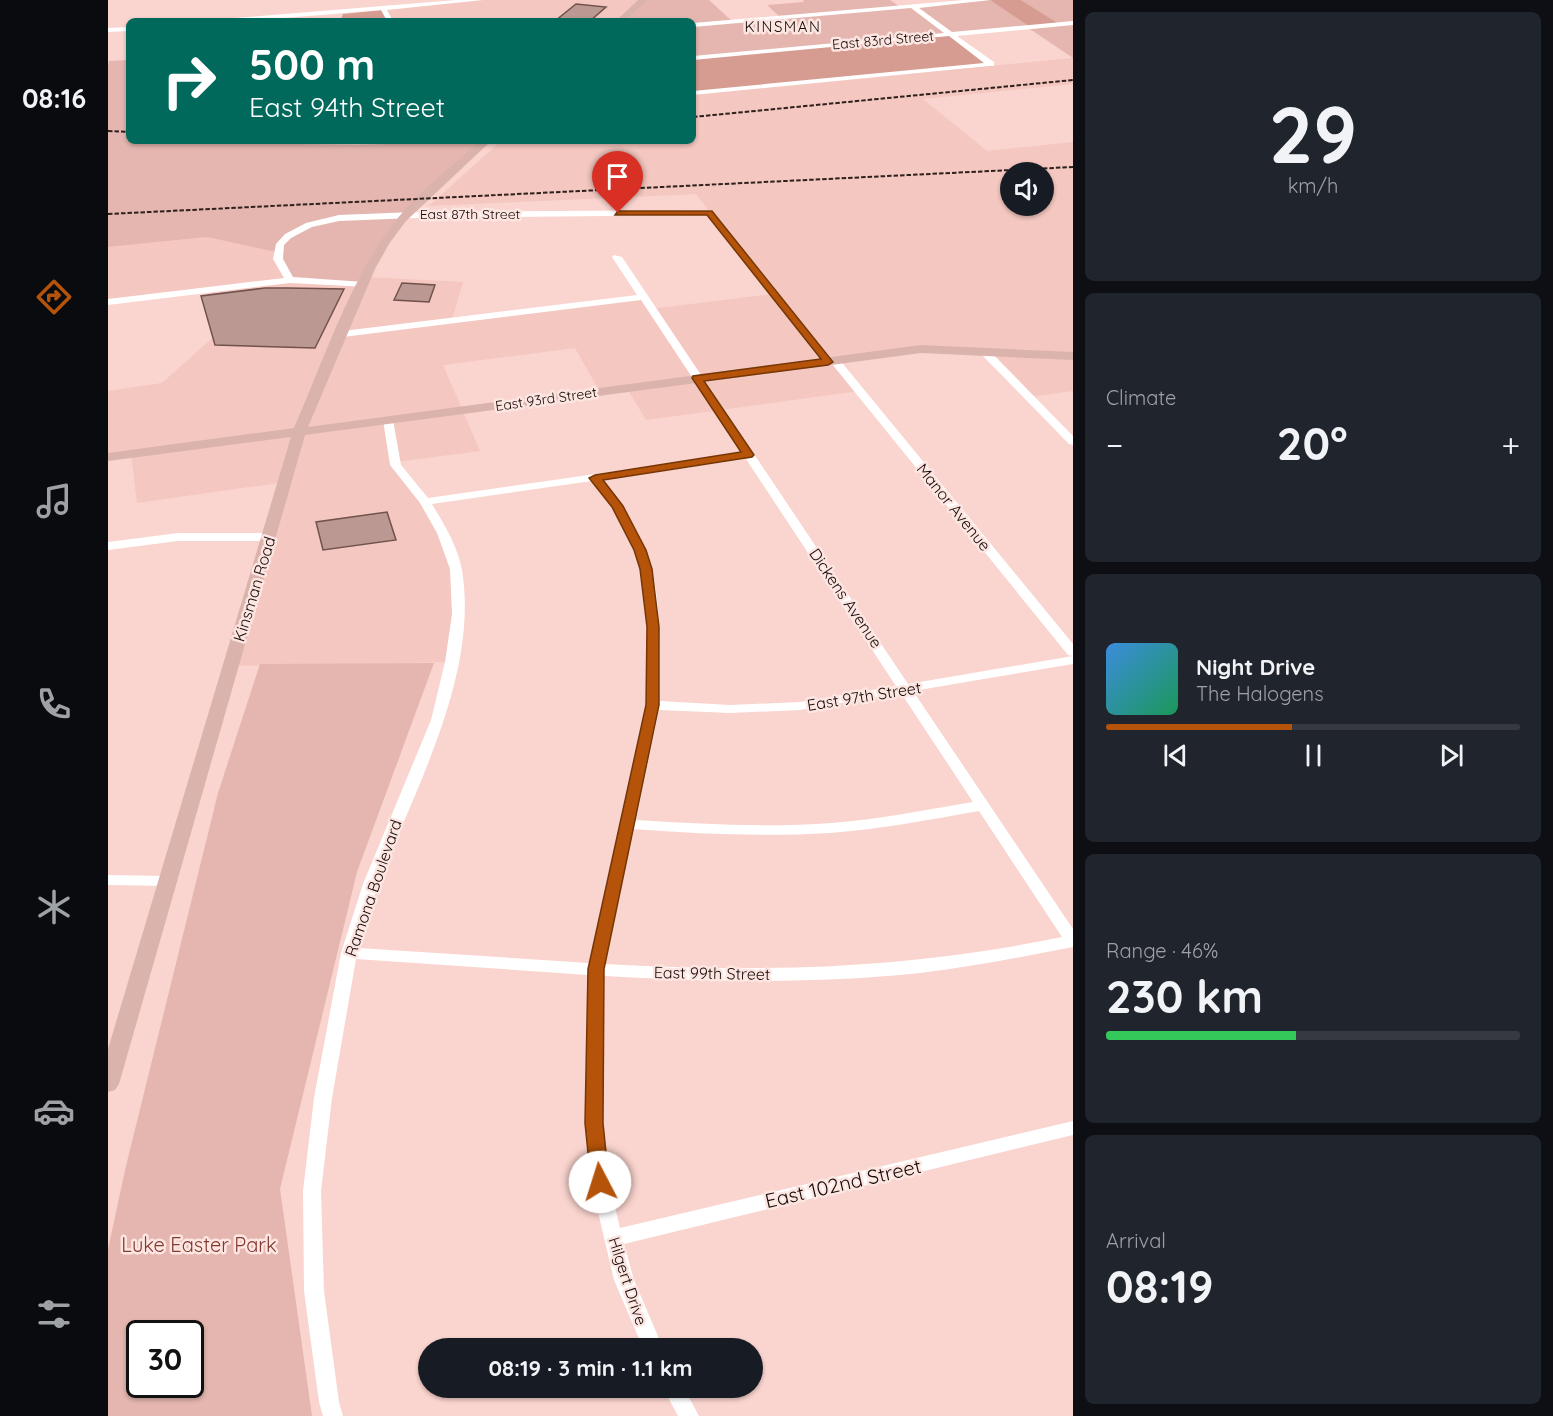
<!DOCTYPE html>
<meta charset="utf-8">
<style>
body{margin:0;font-family:Quicksand,sans-serif;background:#20242c;color:#f1f3f6;height:100vh;display:flex;flex-direction:column;font-size:22px;white-space:nowrap}
*{box-sizing:border-box;margin:0}
p{font-size:20px;color:#9ea1a6}
.icon{flex:none;width:33px;height:33px;fill:none;stroke:currentColor;stroke-width:2;stroke-linecap:round;stroke-linejoin:round}
.map{position:relative;flex:1;overflow:hidden}
.side{display:flex;flex-direction:column;gap:12px;padding:12px;background:#0d0f14;width:480px}
.side>*{flex:none}
.banner{position:absolute;left:18px;top:18px;width:570px;height:126px;border-radius:9px;box-shadow:0 2px 4px #0004;background:#00695c;color:#fff;overflow:hidden}
.tools{position:absolute;left:892px;top:162px;display:grid;gap:12px}
.tools a{display:grid;place-items:center;width:54px;height:54px;border-radius:50%;background:#171b24;box-shadow:0 2px 4px #0004;font-size:30px}
.speed{position:absolute;left:18px;top:1320px;display:flex;gap:12px;font-size:30px;font-weight:700;text-align:center}
.speed>*{display:grid;place-content:center;width:78px;height:78px;border-radius:50%;background:#171b24;box-shadow:0 2px 4px #0004;line-height:1}
.speed .limit{border:3px solid #111;border-radius:9px;background:#fff;color:#111}
.pin{position:absolute;display:grid;place-items:center;width:51px;height:51px;color:#fff;margin:-62px -26px;border-radius:50% 50% 50% 0;rotate:-45deg;box-shadow:0 0 6px #0007}
.pin .icon{rotate:45deg}
.me{position:absolute;width:66px;margin:-33px;rotate:355deg;stroke-linejoin:round;filter:drop-shadow(0 0 4px #0008)}
.turn{display:flex;align-items:center;gap:21px;height:126px;padding:0 24px;font-size:27px}
.turn .icon{width:78px;height:78px;stroke-width:2.5}
.turn b{display:block;font-size:42px;line-height:51px}
.big{font-size:45px;font-weight:700;line-height:1.1}
.side .card{flex:1;display:flex;flex-direction:column;justify-content:center;gap:9px;min-width:0;padding:0 21px;border-radius:9px;background:#20242c}
.side .dial{align-items:center;gap:0}
.dial b{font-size:78px;line-height:1}
.song{display:flex;align-items:center;gap:18px}
.cover{width:72px;height:72px;border-radius:9px;background:linear-gradient(135deg,hsl(210 70% 55%),hsl(150 70% 35%))}
.played{height:6px;border-radius:3px;background:linear-gradient(90deg,#b45309 45%,#363941 45%)}
.keys{display:flex;justify-content:space-around;direction:ltr}
.heat{display:flex;justify-content:space-between;align-items:center;font-size:33px;direction:ltr}
.charge{height:9px;border-radius:4px;background:linear-gradient(90deg,#34c759 46%,#363941 0)}
.trip{position:absolute;left:310px;top:1338px;width:345px;height:60px;border-radius:30px;background:#171b24;box-shadow:0 2px 4px #0004;font-weight:700;line-height:60px;text-align:center}
main{display:flex;flex:1;min-height:0}
.tabs{display:flex;flex-direction:column;width:108px;justify-content:space-around;align-items:center;background:#090b0e;color:#9ea1a6}
.tabs .icon{width:42px;height:42px}
.tabs .active{color:#b45309}
.tabs b{font-size:27px;color:#f1f3f6}
.map>svg:first-child{display:block}
</style>
<main>
<nav class="tabs">
<b>08:16</b>
<svg class="icon active" aria-label="directions" viewBox="0 0 24 24"><path d="M12 3l9 9-9 9-9-9zM9 14v-3h6M13 9l2 2-2 2"/></svg>
<svg class="icon" aria-label="music" viewBox="0 0 24 24"><path d="M9 18V5l10-2v13"/><circle cx="6" cy="18" r="3"/><circle cx="16" cy="16" r="3"/></svg>
<svg class="icon" aria-label="phone" viewBox="0 0 24 24"><path d="M5 4h4l2 5-3 2q2 4 5 5l2-3 5 2v4C11 20 4 13 5 4z"/></svg>
<svg class="icon" aria-label="climate" viewBox="0 0 24 24"><path d="M12 3v18M4 7l16 10M4 17L20 7"/></svg>
<svg class="icon" aria-label="car" viewBox="0 0 24 24"><path d="M5 17H2v-5l4-1 3-4h7l3 4 3 1v5h-3M9 17h6M6 11h13"/><circle cx="7" cy="17" r="2"/><circle cx="17" cy="17" r="2"/></svg>
<svg class="icon" aria-label="filters" viewBox="0 0 24 24"><path d="M4 7h16M4 17h16"/><circle cx="9" cy="7" r="2"/><circle cx="15" cy="17" r="2"/></svg>
</nav>
<div class="map">
<svg width="965" height="1416" viewBox="0 0 965 1416">
<rect width="100%" height="100%" fill="#fad4ce"/>
<!-- built -->
<g fill="#f4c7c0" fill-rule="evenodd">
<path d="M372,0H535L512,21H282L275,8Z"/>
<path d="M965,58V84L815,99L879,151L965,142V391L921,397L876,351L813,349L727,361L751,391L538,420L519,388L492,392L467,348L335,365L372,451L288,462L317,502L348,569L344,662L123,666L177,482L29,503L23,454L0,457V391L54,383L109,334L100,291L0,302V247L99,237L169,252L258,277L355,282L344,320L534,297L543,309L665,294L588,194L321,206L393,141H585V94ZM903,172H936V206H903Z"/>
</g>
<!-- green -->
<g fill="#e4b6af" fill-rule="evenodd">
<path d="M535,0H601L625,22L672,17L659,5L696,2L695,0H782L792,7L882,0L922,27L950,24L913,0H965V58L919,27L585,58V21H512Z"/>
<path d="M21,60V141L249,145L378,141L294,219L256,285L182,280L168,252L99,237L0,247V65L1,61Z"/>
<path d="M326,663L249,872L172,1189L204,1416H0V1249L18,1166L110,793L152,664ZM32,1334H82V1384H32Z"/>
</g>
<!-- forest -->
<g fill="#d69b91">
<path d="M882,0H913L951,24L922,27Z"/>
<path d="M276,10L281,21L227,20L233,19L235,14Z"/>
<path d="M842,34L885,66L585,94V58Z"/>
</g>
<!-- building -->
<g fill="#bb9892" stroke="#72524d" stroke-width="1.5">
<path d="M468,4L498,7L482,21H447Z"/>
<path d="M294,283L327,285L321,302L286,300Z"/>
<path d="M157,288H180L236,289L207,348L107,345L93,296Z"/>
<path d="M279,512L288,540L215,550L208,522Z"/>
</g>
<g fill="none" stroke-linecap="round" stroke-linejoin="round">
<!-- minor -->
<g fill="#fff" fill-rule="evenodd">
<path d="M348,0H375L279,10L285,21H279L273,10L139,21H111L114,19Z"/>
<path d="M856,0H882L811,8L844,32L965,21V25L849,36L886,62V66H883L585,95V91L876,63L841,36L585,60V56L836,33L803,8L585,27V23Z"/>
<path d="M21,27V31L0,32V28Z"/>
<path d="M604,210L723,359H731L965,644V656L960,655L724,364H716L599,215L306,218L231,221L204,227L183,238L176,245L175,259L185,277L256,282L259,283V287L182,283L0,305V299L176,278L165,259L168,244L177,234L198,223L231,215L306,212Z"/>
<path d="M506,255L514,257L800,684L965,656V664L805,691L965,929V947C914,957 863,967 812,973C707,984 601,982 496,976L495,1123L501,1182L512,1228L965,1121V1135L516,1244L526,1280L555,1348H535L506,1280L483,1182L477,1123L480,975L248,959L224,1098L213,1191L216,1291L231,1402L235,1416H215L211,1402L196,1291L195,1191L206,1098L233,953L255,884L323,720L337,662L344,614L342,569L329,533L312,503L282,465L275,420L280,417L285,420L293,465L320,498L634,453L533,300L235,337L230,334L235,331L529,295L504,257ZM638,459L788,686L692,702L622,705L552,701C551,656 555,592 538,550C527,524 511,501 494,480ZM484,481L504,507L526,550L532,569L539,627L538,705L481,963L251,948C257,926 263,904 271,883C307,787 371,676 354,570C350,547 336,524 324,504ZM793,693L865,802C818,810 772,819 724,823C659,828 593,824 528,820L551,710L622,713L692,710ZM871,811L954,937C799,969 654,973 497,964L525,829C591,834 656,837 722,833C772,829 821,820 871,811Z"/>
<path d="M876,348L880,349L965,436V445L961,444L872,353L871,351Z"/>
<path d="M70,533H162L168,537L162,541H70L0,550V542Z"/>
<path d="M0,875L58,876L63,877L66,881L63,885L58,886L0,885Z"/>
<path d="M555,1388H576L591,1416H570Z"/>
</g>
<!-- major -->
<g fill="#dbb3ad" fill-rule="evenodd">
<path d="M530,0H539L517,21H508Z"/>
<path d="M372,141H383L298,221L281,244L267,269L200,427L813,345L965,352V360L813,353L197,435L11,1084L7,1090L0,1092V1049L183,437L0,461V453L186,428C215,362 244,274 289,219C312,190 345,166 372,141Z"/>
</g>
<!-- rail -->
<g stroke="#2e201d" stroke-width="2" stroke-dasharray="4.5 2" stroke-linecap="butt">
<path d="M585,117L965,80"/>
<path d="M0,131L21,132"/>
<path d="M216,141H271"/>
<path d="M0,214L965,167"/>
</g>
</g>
<!-- route -->
<path fill="#b45309" stroke="#753606" stroke-width="1.5" d="M510,211H604L725,362L720,365L596,381L646,455L644,457L495,480L515,506L538,550L544,569L551,627V705L496,969L495,1123L501,1182L498,1188L492,1190L485,1188L483,1182L477,1123L480,969L538,705L539,627L532,569L526,550L504,507L481,478L487,475L633,452L584,378L585,376L713,359L599,215H507Z"/>
<g text-anchor="middle" dominant-baseline="central" stroke-width="5" stroke-linejoin="round" paint-order="stroke">
<!-- far-street labels -->
<g font-size="14" fill="#160a08" stroke="#fde6e2">
<text transform="translate(775 40) rotate(-5)">East 83rd Street</text>
<text x="362" y="214">East 87th Street</text>
<text transform="translate(438 399) rotate(-8)">East 93rd Street</text>
</g>
<!-- far-neighbourhood labels -->
<g font-size="15" letter-spacing="1.5" fill="#160a08" stroke="#fde6e2">
<text x="675" y="26">KINSMAN</text>
</g>
<!-- street labels -->
<g font-size="16" fill="#160a08" stroke="#fde6e2">
<text transform="translate(846 507) rotate(51)">Manor Avenue</text>
<text transform="translate(146 589) rotate(-73)">Kinsman Road</text>
<text transform="translate(738 598) rotate(56)">Dickens Avenue</text>
<text transform="translate(756 696) rotate(-9)">East 97th Street</text>
<text transform="translate(265 888) rotate(-71)">Ramona Boulevard</text>
<text transform="translate(604 973) rotate(1)">East 99th Street</text>
<text transform="translate(520 1281) rotate(72)">Hilgert Drive</text>
</g>
<!-- near-street labels -->
<g font-size="20" fill="#160a08" stroke="#fde6e2">
<text transform="translate(735 1183) rotate(-13)">East 102nd Street</text>
</g>
<!-- near-park labels -->
<g font-size="20" fill="#81382f" stroke="#fde6e2">
<text x="91" y="1244">Luke Easter Park</text>
</g>
</g>
</svg>
<div class="tools">
<a><svg class="icon" aria-label="sound" viewBox="0 0 24 24"><path d="M4 9h4l5-4v14l-5-4H4zM17 9q2 3 0 6"/></svg></a>
</div>
<div class="speed"><div class="limit">30</div></div>
<div class="pin" style="left:510px;top:213px;background:#d93025"><svg class="icon" aria-label="arrive" viewBox="0 0 24 24"><path d="M6 21V4h12l-3 4 3 4H6"/></svg></div>
<svg class="me" style="left:492px;top:1182px" viewBox="-20 -20 40 40"><circle r="19" fill="#fff"/><path d="M0-13L10 11 0 6-10 11z" fill="#b45309"/></svg>
<div class="trip">08:19 · 3 min · 1.1 km</div>
<div class="banner">
<div class="turn"><svg class="icon" aria-label="right" viewBox="0 0 24 24"><path d="M7 20v-9h11M14 6l5 5-5 5"/></svg><div><b>500 m</b>East 94th Street</div></div>
</div>
</div>
<section class="side">
<div class="card dial"><b>29</b><p>km/h</p></div>
<div class="card"><p>Climate</p>
<div class="heat"><a>−</a><b class="big">20°</b><a>+</a></div>
</div>
<div class="card">
<div class="song"><i class="cover"></i><div><b>Night Drive</b><p>The Halogens</p></div></div>
<div class="played"></div>
<div class="keys"><svg class="icon" aria-label="previous" viewBox="0 0 24 24"><path d="M18 5L8 12l10 7zM5 5v14"/></svg><svg class="icon" aria-label="pause" viewBox="0 0 24 24"><path d="M8 5v14M16 5v14"/></svg><svg class="icon" aria-label="next" viewBox="0 0 24 24"><path d="M6 5l10 7-10 7zM19 5v14"/></svg></div>
</div>
<div class="card"><p>Range · 46%</p><b class="big">230 km</b><div class="charge"></div></div>
<div class="card"><p>Arrival</p><b class="big">08:19</b></div>
</section>
</main>
